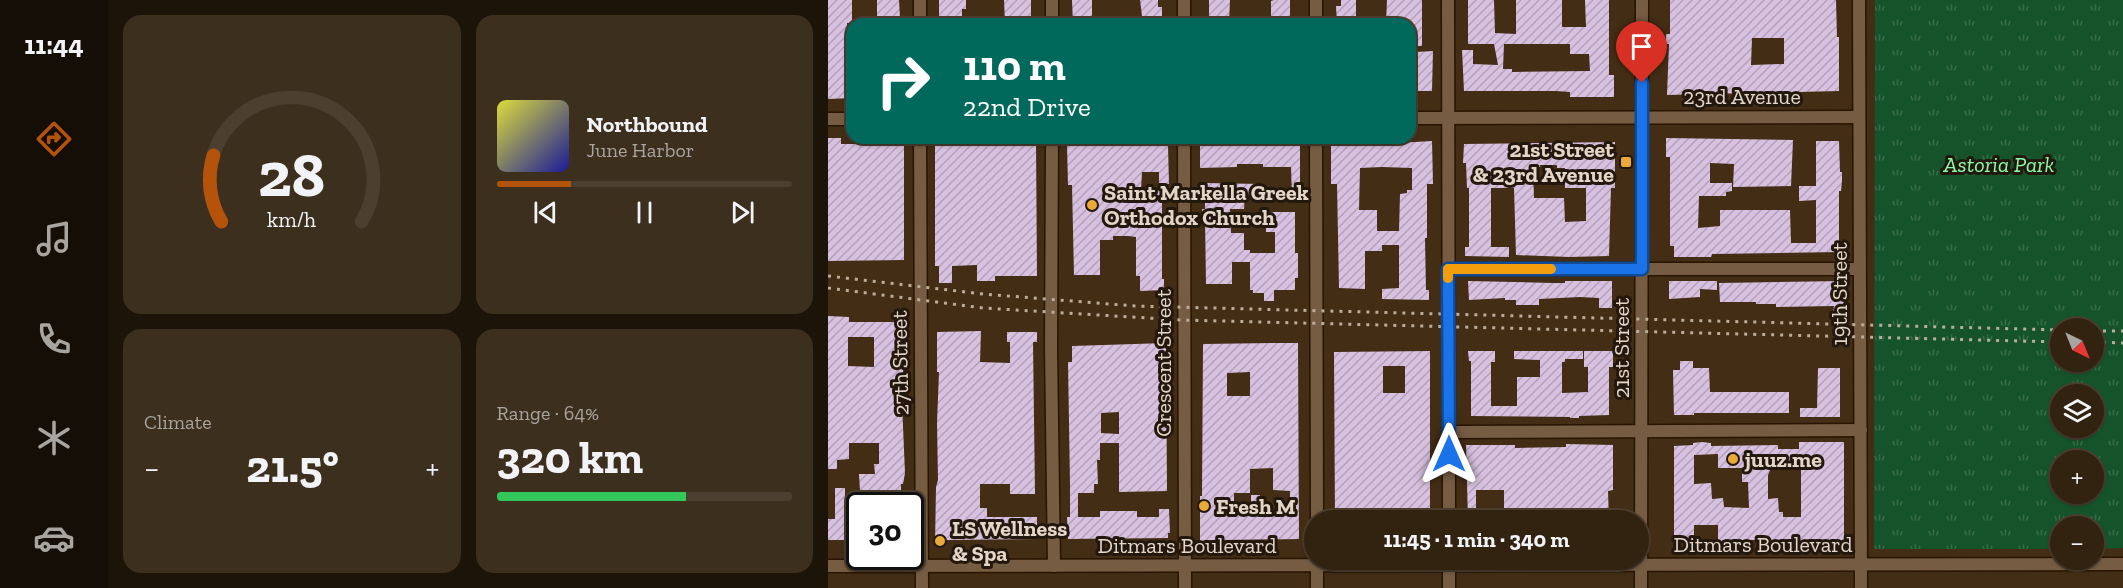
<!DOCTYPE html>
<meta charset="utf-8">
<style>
body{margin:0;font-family:"Zilla Slab",serif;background:#3d2f1e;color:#f1f3f6;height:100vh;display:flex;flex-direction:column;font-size:22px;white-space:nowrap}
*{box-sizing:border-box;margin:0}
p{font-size:20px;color:#a8a49f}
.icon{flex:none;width:33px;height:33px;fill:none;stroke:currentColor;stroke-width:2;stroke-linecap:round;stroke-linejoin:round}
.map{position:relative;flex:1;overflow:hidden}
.side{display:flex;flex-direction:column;gap:15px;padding:15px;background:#1c1309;width:720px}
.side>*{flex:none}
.banner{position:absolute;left:18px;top:18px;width:570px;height:126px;border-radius:18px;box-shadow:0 2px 4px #0004,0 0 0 2px #4d3f30;background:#00695c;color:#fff;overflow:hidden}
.needle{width:39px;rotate:137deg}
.buttons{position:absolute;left:1222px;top:318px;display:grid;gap:12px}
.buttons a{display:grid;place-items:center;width:54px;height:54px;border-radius:50%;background:#322210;box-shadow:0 2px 4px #0004,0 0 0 2px #4d3f30;font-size:30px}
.speed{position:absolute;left:18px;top:492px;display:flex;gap:12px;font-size:30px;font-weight:700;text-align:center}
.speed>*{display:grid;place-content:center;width:78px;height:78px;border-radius:50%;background:#322210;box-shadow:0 2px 4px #0004,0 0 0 2px #4d3f30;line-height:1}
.speed .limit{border:3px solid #111;border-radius:9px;background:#fff;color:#111}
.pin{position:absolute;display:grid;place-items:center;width:51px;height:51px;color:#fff;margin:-62px -26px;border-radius:50% 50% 50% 0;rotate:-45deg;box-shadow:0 0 6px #0007}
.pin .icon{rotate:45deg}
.me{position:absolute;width:66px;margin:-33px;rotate:0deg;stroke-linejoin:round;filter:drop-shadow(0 0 4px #0008)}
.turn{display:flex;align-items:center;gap:21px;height:126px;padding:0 18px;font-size:27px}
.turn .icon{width:78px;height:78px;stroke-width:2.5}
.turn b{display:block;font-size:42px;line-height:51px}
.big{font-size:45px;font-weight:700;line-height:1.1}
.side .widget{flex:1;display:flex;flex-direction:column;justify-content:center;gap:9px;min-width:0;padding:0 21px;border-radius:18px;background:#3d2f1e}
.side .dial{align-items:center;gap:0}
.dial svg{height:156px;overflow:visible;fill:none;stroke:#4d3f30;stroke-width:7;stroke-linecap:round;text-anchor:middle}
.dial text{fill:#f1f3f6;stroke:none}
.song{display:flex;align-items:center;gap:18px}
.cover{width:72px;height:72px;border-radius:9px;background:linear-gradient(135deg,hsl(60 70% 55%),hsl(240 70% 35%))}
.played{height:6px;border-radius:3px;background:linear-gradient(90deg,#b45309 25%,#4d3f30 25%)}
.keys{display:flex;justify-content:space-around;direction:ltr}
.heat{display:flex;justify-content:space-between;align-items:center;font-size:33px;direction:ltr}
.charge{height:9px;border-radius:4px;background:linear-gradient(90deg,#34c759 64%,#4d3f30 0)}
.side .tiles{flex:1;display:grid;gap:15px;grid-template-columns:repeat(2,1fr)}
.trip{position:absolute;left:476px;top:510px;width:345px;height:60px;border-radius:30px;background:#322210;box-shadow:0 2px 4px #0004,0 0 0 2px #4d3f30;font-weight:700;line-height:60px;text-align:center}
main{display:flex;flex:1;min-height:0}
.tab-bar{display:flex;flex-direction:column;width:108px;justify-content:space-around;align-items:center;background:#140e06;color:#a8a49f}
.tab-bar .icon{width:42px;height:42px}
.tab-bar .current{color:#b45309}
.tab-bar b{font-size:27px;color:#f1f3f6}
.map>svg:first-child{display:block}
</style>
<main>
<nav class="tab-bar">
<b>11:44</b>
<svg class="icon current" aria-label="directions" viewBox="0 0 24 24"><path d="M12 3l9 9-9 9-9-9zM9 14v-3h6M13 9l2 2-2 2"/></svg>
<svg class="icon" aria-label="music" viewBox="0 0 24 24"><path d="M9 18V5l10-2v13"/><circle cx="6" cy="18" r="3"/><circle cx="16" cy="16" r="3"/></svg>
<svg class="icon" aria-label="phone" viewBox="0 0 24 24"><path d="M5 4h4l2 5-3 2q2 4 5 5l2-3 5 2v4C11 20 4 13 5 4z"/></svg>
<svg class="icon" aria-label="climate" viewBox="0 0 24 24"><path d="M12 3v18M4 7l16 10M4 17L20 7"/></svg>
<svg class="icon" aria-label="car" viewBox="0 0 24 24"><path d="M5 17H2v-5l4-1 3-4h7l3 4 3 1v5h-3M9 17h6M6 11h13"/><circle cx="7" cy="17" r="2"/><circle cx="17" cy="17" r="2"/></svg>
</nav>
<section class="side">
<div class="tiles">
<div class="widget dial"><svg viewBox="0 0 100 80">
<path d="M14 69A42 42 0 1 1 86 69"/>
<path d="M14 69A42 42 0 0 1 10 35" stroke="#b45309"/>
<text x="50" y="56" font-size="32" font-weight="700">28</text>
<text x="50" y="72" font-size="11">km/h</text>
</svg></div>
<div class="widget">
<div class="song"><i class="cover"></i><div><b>Northbound</b><p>June Harbor</p></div></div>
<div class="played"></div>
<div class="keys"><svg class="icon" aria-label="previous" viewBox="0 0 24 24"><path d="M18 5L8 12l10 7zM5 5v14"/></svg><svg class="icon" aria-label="pause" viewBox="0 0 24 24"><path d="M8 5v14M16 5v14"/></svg><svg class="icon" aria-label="next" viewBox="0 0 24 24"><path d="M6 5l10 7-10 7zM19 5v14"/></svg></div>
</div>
<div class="widget"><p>Climate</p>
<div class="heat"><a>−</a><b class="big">21.5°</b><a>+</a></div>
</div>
<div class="widget"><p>Range · 64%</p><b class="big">320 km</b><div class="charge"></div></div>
</div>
</section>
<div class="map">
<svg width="1295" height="588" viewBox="0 0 1295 588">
<defs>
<pattern id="park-tufts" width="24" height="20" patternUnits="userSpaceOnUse" patternTransform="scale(1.5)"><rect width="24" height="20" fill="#15542b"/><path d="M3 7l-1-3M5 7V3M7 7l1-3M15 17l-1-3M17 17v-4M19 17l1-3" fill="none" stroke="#376c48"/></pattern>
<pattern id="building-hatch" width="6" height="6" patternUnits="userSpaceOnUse" patternTransform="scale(1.5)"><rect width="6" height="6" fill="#d8c1e0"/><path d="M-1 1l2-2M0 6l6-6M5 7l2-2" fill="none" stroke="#b3a1b7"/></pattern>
</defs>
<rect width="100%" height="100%" fill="#432d15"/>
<!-- park -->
<path fill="url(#park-tufts)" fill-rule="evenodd" d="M1047,0H1295V548L1266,549V526H1233V549H1046ZM1233,328H1266V362H1233ZM1233,394H1266V428H1233ZM1233,460H1266V494H1233Z"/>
<!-- building -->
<g fill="url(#building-hatch)" fill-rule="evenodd">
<path d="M0,0H24V23H19V64H24V98L0,99Z"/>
<path d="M49,0H71L72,18L49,19Z"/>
<path d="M111,0H138V9H134V18H111Z"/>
<path d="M176,0H203V24H177Z"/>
<path d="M244,0H264V24H245Z"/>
<path d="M312,0H330V7H334V24H315Z"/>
<path d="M381,0H402L401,24H381Z"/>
<path d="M446,0H462V24H451V21H443V1Z"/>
<path d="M513,0H528V24H509L508,6H513Z"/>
<path d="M559,0H594V46H582V24H558Z"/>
<path d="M640,0H666L667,33L688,34V0H734V27H758L757,0H781V75H786V97H742V92L728,91H636L634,50H645V64L670,65L666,44H640ZM676,44H742V54H761L762,71L684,72V69H675Z"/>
<path d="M842,0H1008L1009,37H1011V91L839,95L841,44H838V34H842ZM924,38H956V64L923,65Z"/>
<path d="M605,51L604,91H582V65H588V52Z"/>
<path d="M0,138H13V144H51V139H76V260L0,261Z"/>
<path d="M434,138H472V197H464L463,167H435V164H409V167L372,168V145H376V142L434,144Z"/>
<path d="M838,138L965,140L963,186L905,187L906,164L882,163V183H904V191L898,192V196H871L870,228L892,226V210H962L963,243H988V200L971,201V186H988V141H1011L1012,172H1014V181L1013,191H1011V252L884,254L883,257H846V246H842V157H838Z"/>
<path d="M208,141L209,276H167V281H149V265L124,266V283H111V266H107V142Z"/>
<path d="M515,141H533V144H553L604,141L605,184H599V238H597L598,290H601V300L554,299V289L571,288V245H554V251H537V289L511,288L509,184H503V144H515ZM554,167L584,168V190H579V193L572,194L571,231H549V210H531L532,168Z"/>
<path d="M787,142V188H783L781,256L741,257L688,255L686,188H663V247H681V257L637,256V247H641V188H639L638,163H635L636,144ZM712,165H729V168H737V188H758V221L737,222L736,198H706L705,167H712Z"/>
<path d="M239,145H340L341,184L331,183V172H314L313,190H341L334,196V279H336V290L312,291V276H308V237L300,236H285V240H272V275H246L244,185H240Z"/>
<path d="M377,183L434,184V195L417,194L416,209H402L403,233H416V250H422V253H447V232H438V212H467V253H470V278H467V290H446V301H436V293H425V290H422V262H404V284H378L377,219H374V209H377Z"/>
<path d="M640,281L725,283H737V281H784V308H771V298L752,297L711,299V305H688V300H677V298L641,300Z"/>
<path d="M841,281H889V290L872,289V297L841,299Z"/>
<path d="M1015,281L1016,317H1005L1006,306L948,307V304H928V302H892L891,283Z"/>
<path d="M0,316L21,317V322H77V332L74,331L76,403H74L77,473L75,484H73V494H51V490L32,491L31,474H47L46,464H51V443H21V459L9,460V469H0ZM20,337H46V367L20,366Z"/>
<path d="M153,331L152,362L182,363V342H179V332H209V342H205L207,494H182V484H152V508H159V517H209V539L118,540V545H107L108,487L110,480L109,423L111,372H109V332Z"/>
<path d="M338,343L339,491L291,492V443H272V460H269L270,484H266V493H250V517H272V511H309V517H331V509H341L342,533H340V538L240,539L239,517H242V484L240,362H244V346ZM291,412V434L273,433V413Z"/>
<path d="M444,343H470L471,539L394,540V544H372V496H374L375,344ZM422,372V396H399V373ZM445,468V490L462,491V514H432V495H423V514H406V493H422V469Z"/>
<path d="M602,351V520H507L506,352ZM555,366H577V393H555Z"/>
<path d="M640,351H667V362H663V406H689V377H712V360L686,359V351H755V359H737V362H734V393L760,392V367H756V351H785V367H781V415L751,416V418H742V417L643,416V361H641Z"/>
<path d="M852,361H865V368H881L882,392H961V413H866V415H846L845,370H852Z"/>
<path d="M990,368H1012V417H972V408H989Z"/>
<path d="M874,442L883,443V446L950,445V449H971V442H1016V543H942V540H907V543H890V525H866V541H846V446L865,445V443ZM890,454V468H914V482H920L921,508L896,507L895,498L884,499L883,483L866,484V455ZM943,468H973V517H955V512H951L950,498L940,499V475Z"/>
<path d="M738,444L785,445V490L780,491L781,520H676V490H648V520H640L638,445H687V448L738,447Z"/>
<path d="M7,488H17V512H26L25,518H32V540H0V519H7Z"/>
</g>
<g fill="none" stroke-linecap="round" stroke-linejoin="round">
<!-- minor casing -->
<g stroke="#291400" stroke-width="15">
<g id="minor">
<path d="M92,0V24"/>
<path d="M224,0V24"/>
<path d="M356,0V24"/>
<path d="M488,0V24"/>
<path d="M620,0L621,520"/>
<path d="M1031,0L1033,588"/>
<path d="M582,118L1031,117"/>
<path d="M0,119H24"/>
<path d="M92,138L94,588"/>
<path d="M224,138L223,348L226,566"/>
<path d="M356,138L357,588"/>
<path d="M488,138L489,520"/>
<path d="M620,269H1031"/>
<path d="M621,432L1033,430"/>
<path d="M621,560V588"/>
<path d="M0,566L1295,564"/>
<path d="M489,588V560"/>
<path d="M813,588L814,0"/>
</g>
</g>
<!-- minor -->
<use href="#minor" stroke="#755c43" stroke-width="12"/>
<!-- rail -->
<g stroke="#bcac9c" stroke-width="3" stroke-dasharray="3 6" stroke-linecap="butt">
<path d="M0,276L155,294L307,306L1233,330"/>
<path d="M0,288L155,308L353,320L1233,342"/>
<path d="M1266,331H1295"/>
<path d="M1266,342L1295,343"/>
</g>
</g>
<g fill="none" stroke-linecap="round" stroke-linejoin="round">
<!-- route casing -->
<g stroke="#114b97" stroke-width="15">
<path id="route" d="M621,454L620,269H814V83"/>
</g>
<!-- route -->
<use href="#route" stroke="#1a73e8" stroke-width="10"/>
<!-- slow -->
<path stroke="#f59e0b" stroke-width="10" d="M620,278V269H723"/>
</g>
<!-- markers -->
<g fill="#eba93a" stroke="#22180d" stroke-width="2">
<rect x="792" y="156" width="12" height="12" rx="3"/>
<circle cx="264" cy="205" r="6"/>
<circle cx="905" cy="459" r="6"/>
<circle cx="376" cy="506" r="6"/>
<circle cx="112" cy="541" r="6"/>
</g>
<g text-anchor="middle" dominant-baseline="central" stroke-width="6" stroke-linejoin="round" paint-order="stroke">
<!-- street labels -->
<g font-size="22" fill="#e3d5c7" stroke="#22180d">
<text x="914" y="96">23rd Avenue</text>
<text transform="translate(1011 294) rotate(-90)">19th Street</text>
<text transform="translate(793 348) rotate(-90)">21st Street</text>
<text transform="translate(72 363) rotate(-91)">27th Street</text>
<text transform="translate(335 363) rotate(-90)">Crescent Street</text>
<text x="935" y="544">Ditmars Boulevard</text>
<text x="359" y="545">Ditmars Boulevard</text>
</g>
<!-- poi labels -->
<g font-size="22" font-weight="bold" fill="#e3d5c7" stroke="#22180d" text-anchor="start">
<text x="786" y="149" text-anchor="end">21st Street<tspan x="786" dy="25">&amp; 23rd Avenue</tspan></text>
<text x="276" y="192">Saint Markella Greek<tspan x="276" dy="25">Orthodox Church</tspan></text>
<text x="917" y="459">juuz.me</text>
<text x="388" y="506">Fresh M</text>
<text x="124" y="528">LS Wellness<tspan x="124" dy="25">&amp; Spa</tspan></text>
</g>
<!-- park labels -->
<g font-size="22" font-style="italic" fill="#89fba8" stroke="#22180d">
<text x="1171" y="164">Astoria Park</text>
</g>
</g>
</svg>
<div class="buttons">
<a><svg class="needle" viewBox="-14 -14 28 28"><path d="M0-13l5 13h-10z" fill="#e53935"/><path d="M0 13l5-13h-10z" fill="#a8a49f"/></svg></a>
<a><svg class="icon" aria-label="layers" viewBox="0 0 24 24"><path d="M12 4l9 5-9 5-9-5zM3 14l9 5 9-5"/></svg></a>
<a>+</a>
<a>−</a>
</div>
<div class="speed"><div class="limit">30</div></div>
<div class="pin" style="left:814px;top:83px;background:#d93025"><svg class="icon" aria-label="arrive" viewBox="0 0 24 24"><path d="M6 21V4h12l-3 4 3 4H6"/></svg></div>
<svg class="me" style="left:621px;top:454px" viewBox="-20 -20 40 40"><path d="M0-17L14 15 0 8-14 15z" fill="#1a73e8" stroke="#fff" stroke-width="4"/></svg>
<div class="trip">11:45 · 1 min · 340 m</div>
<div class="banner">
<div class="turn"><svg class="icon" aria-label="right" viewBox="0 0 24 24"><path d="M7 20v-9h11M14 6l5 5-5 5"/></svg><div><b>110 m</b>22nd Drive</div></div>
</div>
</div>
</main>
